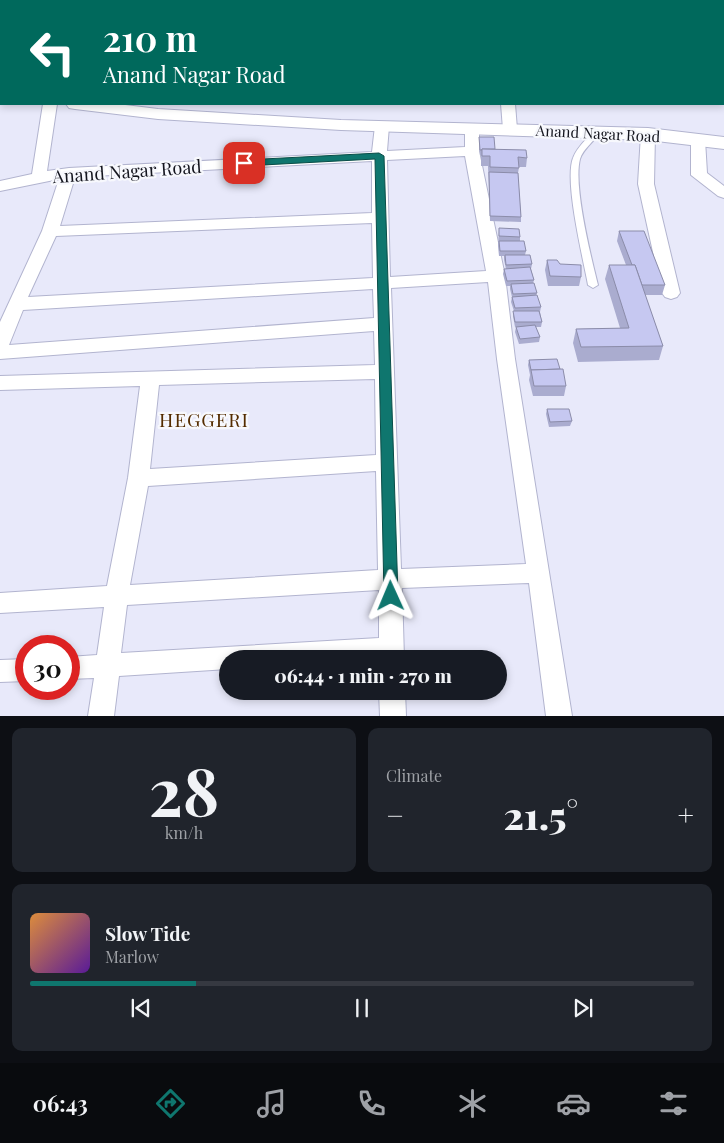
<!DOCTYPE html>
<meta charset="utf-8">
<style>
body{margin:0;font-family:"Playfair Display",serif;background:#20242c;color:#f1f3f6;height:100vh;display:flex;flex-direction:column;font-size:19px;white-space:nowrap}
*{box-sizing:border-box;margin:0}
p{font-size:16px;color:#9ea1a6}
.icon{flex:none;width:28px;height:28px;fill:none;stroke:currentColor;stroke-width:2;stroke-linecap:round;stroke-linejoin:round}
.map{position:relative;height:716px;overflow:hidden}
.side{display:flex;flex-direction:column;gap:12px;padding:12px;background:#0d0f14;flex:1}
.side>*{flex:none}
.hud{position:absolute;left:0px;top:0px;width:725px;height:105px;box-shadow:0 2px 8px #0003;background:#00695c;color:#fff;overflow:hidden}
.speed{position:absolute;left:15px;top:635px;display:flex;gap:10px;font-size:25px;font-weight:700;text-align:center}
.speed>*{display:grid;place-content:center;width:65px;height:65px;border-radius:50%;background:#171b24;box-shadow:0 2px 8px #0003;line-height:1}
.speed .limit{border:8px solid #d22;background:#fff;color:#111}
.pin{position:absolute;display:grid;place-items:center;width:42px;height:42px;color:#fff;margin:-21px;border-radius:10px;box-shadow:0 2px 8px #0006}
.me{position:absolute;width:55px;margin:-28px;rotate:359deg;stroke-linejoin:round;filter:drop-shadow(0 0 4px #0008)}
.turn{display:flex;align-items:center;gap:18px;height:105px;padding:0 20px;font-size:22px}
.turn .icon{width:65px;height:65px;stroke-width:2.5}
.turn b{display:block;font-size:35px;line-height:42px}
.big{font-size:38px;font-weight:800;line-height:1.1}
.side .tile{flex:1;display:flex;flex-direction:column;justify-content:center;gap:8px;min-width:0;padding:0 18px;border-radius:10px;background:#20242c}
.side .dial{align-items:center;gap:0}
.dial b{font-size:65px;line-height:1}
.song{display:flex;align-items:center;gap:15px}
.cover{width:60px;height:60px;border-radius:8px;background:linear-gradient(135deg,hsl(30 70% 55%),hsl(270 70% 35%))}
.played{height:5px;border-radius:2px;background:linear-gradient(90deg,#0f766e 25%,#363941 25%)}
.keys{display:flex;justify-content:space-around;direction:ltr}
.heat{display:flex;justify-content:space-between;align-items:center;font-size:28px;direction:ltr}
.side .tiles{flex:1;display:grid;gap:12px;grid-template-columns:1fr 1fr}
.tile:last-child{grid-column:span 2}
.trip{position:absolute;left:219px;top:650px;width:288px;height:50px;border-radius:25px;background:#171b24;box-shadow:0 2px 8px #0003;font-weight:800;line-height:50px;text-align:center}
.tabs{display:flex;height:80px;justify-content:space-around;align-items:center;background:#090b0e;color:#9ea1a6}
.tabs .icon{width:35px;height:35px}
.tabs .current{color:#0f766e}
.tabs b{font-size:22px;color:#f1f3f6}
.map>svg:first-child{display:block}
</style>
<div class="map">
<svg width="724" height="716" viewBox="0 0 724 716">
<rect width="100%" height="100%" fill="#e8e9fa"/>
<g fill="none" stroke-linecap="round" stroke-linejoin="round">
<!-- service casing -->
<g stroke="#b2b4cf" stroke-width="2">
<path id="service" d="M594,130H600L601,132C594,141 583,149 580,159C573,186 591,257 598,285L593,288L588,285C583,258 564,181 573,158C577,147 587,139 594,130Z"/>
</g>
<!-- minor casing -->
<g stroke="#b2b4cf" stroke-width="2">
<g id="minor">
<path d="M84,0H127L128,1H85Z"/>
<path d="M201,0H228L229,1H202Z"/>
<path d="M644,0H675L676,1H645Z"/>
<path d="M43,104H57L47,171L69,168L372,152L375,126L377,123H387L389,126L387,151L465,147V129L467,126H477L479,129V151L505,276L515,359L572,716H546L529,583L402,588L404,659H228V669L119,676L114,716H88L94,678L69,679V657L97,655L104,607L0,613V593L107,586L128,478L140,386L0,390V376L375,365L374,331L0,359V322L42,231L59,179L0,191V181L32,174ZM465,156L486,271L390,277L387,160ZM372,161V213L60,226L75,177ZM372,223L373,278L28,297L56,236ZM488,282L497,359L526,564L401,569L391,288ZM373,289L374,318L9,345L23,310ZM375,379L376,455L150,469L159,385ZM376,471L378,570L130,585L148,486ZM379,590V638L121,653L127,605Z"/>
<path d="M501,104H515L517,129L515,132H505L503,129Z"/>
<path d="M648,130L653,131L655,134L654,184L680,293L677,297L671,299L665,297L662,293L638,184L641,134L643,131Z"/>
<path d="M698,136L703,137L705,140L707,173L724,186V198L718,196L691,175V140L693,137Z"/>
<path d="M26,659V681L0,682V660Z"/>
<path d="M379,691H405L406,716H380Z"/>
</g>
</g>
<!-- tertiary casing -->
<g stroke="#b2b4cf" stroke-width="2">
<path id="tertiary" d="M66,104H117L158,109L341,120L648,128L724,137V149L648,140L341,130L158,119L75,109L69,108Z"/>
</g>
<!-- trunk casing -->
<g stroke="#d0d0d2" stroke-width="30">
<g id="trunk">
<path d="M378,1L383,0"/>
<path d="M0,90L1,89"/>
</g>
</g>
<!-- service -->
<use href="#service" fill="#fff" fill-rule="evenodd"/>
<!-- minor -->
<use href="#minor" fill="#fff" fill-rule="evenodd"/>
<!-- tertiary -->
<use href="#tertiary" fill="#fff" fill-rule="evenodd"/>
<!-- trunk -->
<use href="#trunk" stroke="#c6c8f0" stroke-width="28"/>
</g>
<!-- wall -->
<g fill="#aaaccf">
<path d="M479,137L495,149L527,158L526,167H519L518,173L521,217V222L490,221L488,166H481V155H480Z"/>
<path d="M499,228L520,237V241L526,251L525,255L532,264L531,269L534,280L533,283L537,293L536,295L541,307L540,312L542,322L541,327H536L540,337L539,342L519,344L515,332L516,327H515L513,316L514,311L511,302L512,297L510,289V286H506L503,274L504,269H506L504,260V256H499L498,246Z"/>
<path d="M619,231L665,285L662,295H645L663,346L659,360L578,362L573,343L576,329L620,328L605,279L609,265H626L617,241Z"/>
<path d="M547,260L560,264L581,277L579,286H548L545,270Z"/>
<path d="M529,360L560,369L566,386L564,396H533L529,380L530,375L528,365Z"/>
<path d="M547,409L572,421L570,426L549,427L546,414Z"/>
</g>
<!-- building -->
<g fill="#c6c8f1" stroke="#8b8ca9">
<path d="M479,137H494L495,149H482V150H480Z"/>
<path d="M482,149L526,150L527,158L518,157L519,168L490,167V156H482Z"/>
<path d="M489,172L518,173L521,217L490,216Z"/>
<path d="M499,228L519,229L520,237L499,236Z"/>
<path d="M619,231H644L665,285H642L635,265H632Z"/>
<path d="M499,241H524L526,251H500Z"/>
<path d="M505,255H530L532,264L506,265Z"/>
<path d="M547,260H557L560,264L581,265V277L550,276Z"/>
<path d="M609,265H635L663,346L581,347L576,329L629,328Z"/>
<path d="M530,267L534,280L507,281L504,269Z"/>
<path d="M534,283L537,293L513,294L511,284Z"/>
<path d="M537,295L541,307L515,308L512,297Z"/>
<path d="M513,311H539L542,322H515Z"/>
<path d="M535,325L540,337L520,339L516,327Z"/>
<path d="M557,359L560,369L531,370L529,360Z"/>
<path d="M563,369L566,386H534L531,370Z"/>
<path d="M547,409H569L572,421L550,422Z"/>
</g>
<!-- route -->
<path fill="#0f766e" stroke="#0a4d48" d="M379,153L384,156L398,596L396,600L391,602L386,600L384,596L375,159L244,166L240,163L244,160Z"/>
<g text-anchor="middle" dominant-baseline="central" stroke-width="4.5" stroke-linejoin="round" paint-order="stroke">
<!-- far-street labels -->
<g font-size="15" fill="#14151e" stroke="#f7f8fd">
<text transform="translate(598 133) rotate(3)">Anand Nagar Road</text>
</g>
<!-- street labels -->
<g font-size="18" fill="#14151e" stroke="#f7f8fd">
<text transform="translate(127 171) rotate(-4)">Anand Nagar Road</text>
</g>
<!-- neighbourhood labels -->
<g font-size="19" letter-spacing="1" fill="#542c00" stroke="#f7f8fd">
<text x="204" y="419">HEGGERI</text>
</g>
</g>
</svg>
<div class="speed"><div class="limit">30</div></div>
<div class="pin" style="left:244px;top:163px;background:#d93025"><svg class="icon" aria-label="arrive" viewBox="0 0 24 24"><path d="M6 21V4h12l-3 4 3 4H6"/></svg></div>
<svg class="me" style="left:391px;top:596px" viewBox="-20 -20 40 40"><path d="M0-17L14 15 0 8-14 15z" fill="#0f766e" stroke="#fff" stroke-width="4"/></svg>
<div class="trip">06:44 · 1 min · 270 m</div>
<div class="hud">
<div class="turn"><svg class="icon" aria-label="left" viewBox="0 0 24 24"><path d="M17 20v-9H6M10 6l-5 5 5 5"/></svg><div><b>210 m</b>Anand Nagar Road</div></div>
</div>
</div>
<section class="side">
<div class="tiles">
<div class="tile dial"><b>28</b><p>km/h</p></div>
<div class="tile"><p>Climate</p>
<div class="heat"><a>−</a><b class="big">21.5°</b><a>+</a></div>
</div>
<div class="tile">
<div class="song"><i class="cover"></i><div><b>Slow Tide</b><p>Marlow</p></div></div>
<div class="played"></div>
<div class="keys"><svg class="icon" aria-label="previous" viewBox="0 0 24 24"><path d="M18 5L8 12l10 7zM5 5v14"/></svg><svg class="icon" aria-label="pause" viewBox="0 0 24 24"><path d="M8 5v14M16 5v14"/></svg><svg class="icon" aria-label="next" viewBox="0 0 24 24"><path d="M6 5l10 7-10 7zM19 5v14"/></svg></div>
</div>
</div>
</section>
<nav class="tabs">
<b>06:43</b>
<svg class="icon current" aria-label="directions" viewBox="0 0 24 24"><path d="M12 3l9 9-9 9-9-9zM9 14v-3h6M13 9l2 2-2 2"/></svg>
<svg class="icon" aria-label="music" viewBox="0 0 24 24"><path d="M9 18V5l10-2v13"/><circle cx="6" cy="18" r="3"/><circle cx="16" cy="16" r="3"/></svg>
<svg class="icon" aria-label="phone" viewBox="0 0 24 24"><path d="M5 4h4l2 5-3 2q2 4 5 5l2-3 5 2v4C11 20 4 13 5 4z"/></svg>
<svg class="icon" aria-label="climate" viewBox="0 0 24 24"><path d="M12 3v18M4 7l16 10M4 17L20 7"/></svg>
<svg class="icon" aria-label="car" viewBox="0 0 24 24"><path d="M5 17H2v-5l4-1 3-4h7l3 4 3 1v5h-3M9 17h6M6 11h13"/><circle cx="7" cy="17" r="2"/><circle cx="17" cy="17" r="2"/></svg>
<svg class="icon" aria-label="filters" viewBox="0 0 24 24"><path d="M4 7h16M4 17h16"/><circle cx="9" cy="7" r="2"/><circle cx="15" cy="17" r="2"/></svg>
</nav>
